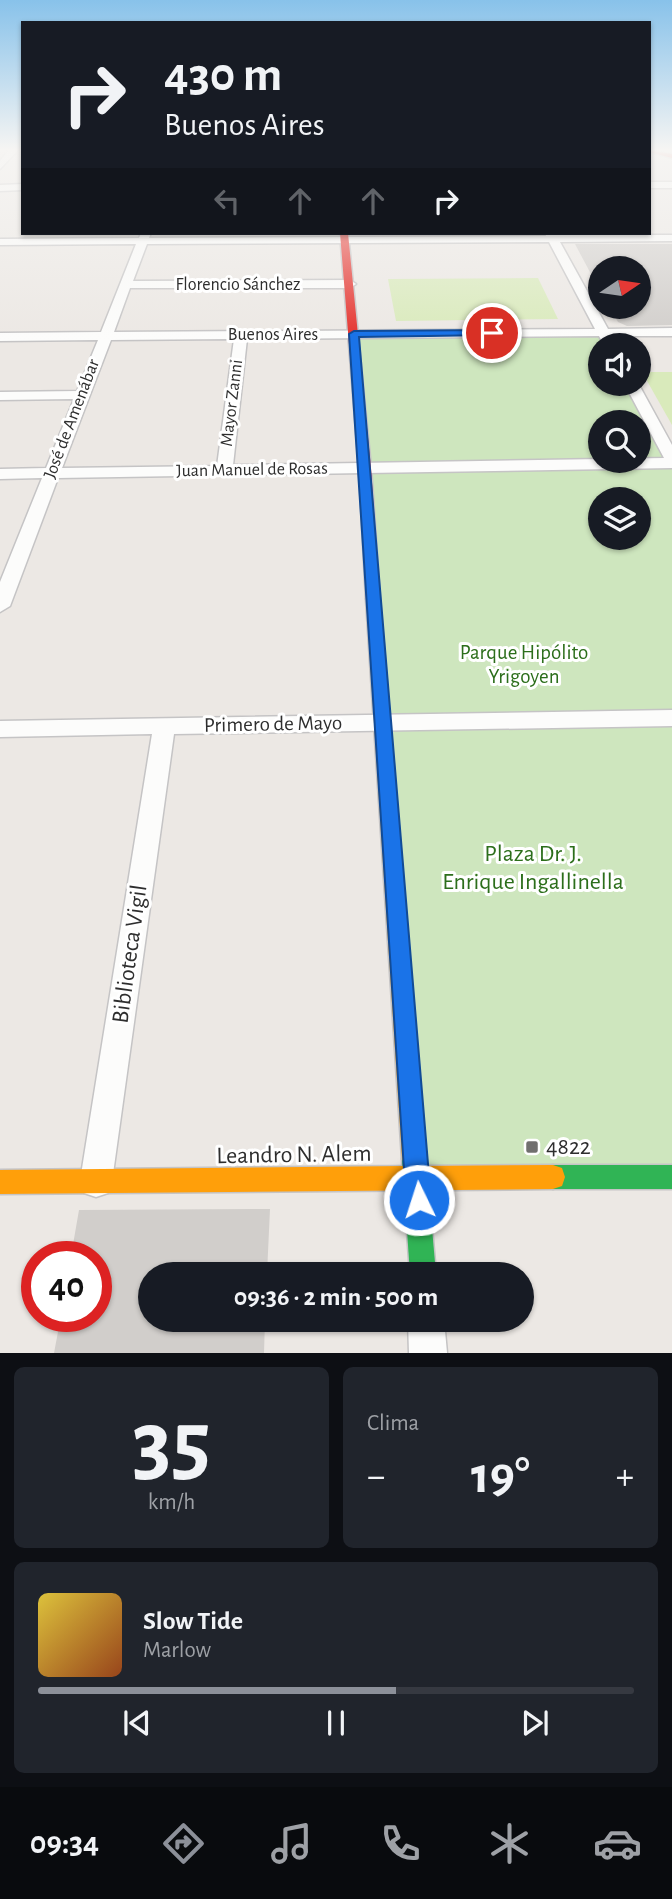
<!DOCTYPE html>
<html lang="es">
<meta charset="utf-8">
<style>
body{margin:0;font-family:"Alegreya Sans",sans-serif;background:#20242c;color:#f1f3f6;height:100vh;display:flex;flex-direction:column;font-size:26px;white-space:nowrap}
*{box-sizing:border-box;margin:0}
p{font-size:23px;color:#9ea1a6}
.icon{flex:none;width:38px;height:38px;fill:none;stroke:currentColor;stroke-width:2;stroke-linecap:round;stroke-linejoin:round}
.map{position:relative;height:1353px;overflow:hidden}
.sheet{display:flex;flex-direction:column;gap:14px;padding:14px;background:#0d0f14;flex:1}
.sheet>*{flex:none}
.top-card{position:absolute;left:21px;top:21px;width:630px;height:214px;border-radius:0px;box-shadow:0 2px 5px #0004;background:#171b24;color:#f1f3f6;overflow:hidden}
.needle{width:46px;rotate:77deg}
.tools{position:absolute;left:588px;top:256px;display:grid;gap:14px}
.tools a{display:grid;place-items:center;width:63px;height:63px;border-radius:50%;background:#171b24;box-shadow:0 2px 5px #0004;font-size:35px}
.speed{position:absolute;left:21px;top:1241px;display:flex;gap:14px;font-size:35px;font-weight:700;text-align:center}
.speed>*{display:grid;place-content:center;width:91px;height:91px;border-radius:50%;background:#171b24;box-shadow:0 2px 5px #0004;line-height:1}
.speed .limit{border:10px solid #d22;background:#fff;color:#111}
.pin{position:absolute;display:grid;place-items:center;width:60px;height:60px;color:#fff;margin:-30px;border:4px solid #fff;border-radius:50%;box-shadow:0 2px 7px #0007}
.me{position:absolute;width:77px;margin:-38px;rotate:356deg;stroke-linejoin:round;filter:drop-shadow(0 0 5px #0008)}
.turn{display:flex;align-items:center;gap:24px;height:147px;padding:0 28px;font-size:32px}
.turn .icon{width:91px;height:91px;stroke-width:2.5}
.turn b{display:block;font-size:49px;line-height:60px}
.lanes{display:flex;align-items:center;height:66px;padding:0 28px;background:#0003;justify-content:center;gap:35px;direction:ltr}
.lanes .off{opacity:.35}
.big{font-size:52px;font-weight:700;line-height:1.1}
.sheet .widget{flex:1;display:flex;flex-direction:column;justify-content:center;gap:10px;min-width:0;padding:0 24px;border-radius:10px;background:#20242c}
.sheet .dial{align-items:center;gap:0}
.dial b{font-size:91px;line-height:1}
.song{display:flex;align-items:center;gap:21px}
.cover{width:84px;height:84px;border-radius:10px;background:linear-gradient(135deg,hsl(50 70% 55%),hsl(20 70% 35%))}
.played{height:7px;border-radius:4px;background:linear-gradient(90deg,#8c9099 60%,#363941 60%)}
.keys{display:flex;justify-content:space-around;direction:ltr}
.heat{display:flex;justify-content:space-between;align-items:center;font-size:38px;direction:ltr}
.sheet .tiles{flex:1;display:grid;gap:14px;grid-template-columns:1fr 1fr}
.widget:last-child{grid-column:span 2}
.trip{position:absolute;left:138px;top:1262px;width:396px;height:70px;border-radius:35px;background:#171b24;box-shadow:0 2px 5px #0004;font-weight:700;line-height:70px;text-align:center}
.tab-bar{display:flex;height:112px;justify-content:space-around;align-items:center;background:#090b0e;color:#9ea1a6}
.tab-bar .icon{width:49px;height:49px}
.tab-bar .active{color:#8c9099}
.tab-bar b{font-size:32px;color:#f1f3f6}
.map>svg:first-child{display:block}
</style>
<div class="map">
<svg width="672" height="1353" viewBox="0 0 672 1353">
<rect width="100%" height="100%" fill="#ece8e4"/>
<!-- green -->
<path fill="#cee6be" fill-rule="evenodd" d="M604,332L610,345H600V383H631L672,459V1177L417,1176L353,335ZM600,422H639V460H600ZM600,499H639V537H600Z"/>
<!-- pitch -->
<g fill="#d9eabb">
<path d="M538,278L558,319L396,321L388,279Z"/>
<path d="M642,372H672V425Z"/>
</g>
<!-- building -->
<g fill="#d1cecb">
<path d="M575,244H672V325L627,326L618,322L609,306H639V268H600V291Z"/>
<path d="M270,1209L267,1274H150V1320H265L264,1353H54L61,1316H96V1256H71L79,1210Z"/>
</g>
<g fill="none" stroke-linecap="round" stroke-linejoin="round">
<!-- street casing -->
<g stroke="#c5c4c5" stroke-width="3">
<g id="street">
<path d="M9,150H18L0,169V161Z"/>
<rect x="649" y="182" width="23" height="6"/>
<path d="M23,184V190L0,191V185Z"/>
<path d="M141,233H151L149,238L546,236L545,233L557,235H672V241L560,242L608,329L672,328V336H612L614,345H604L599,336L247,339L233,465L664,458L624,383H638L672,445V468L58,478L10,606L0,612V582L42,478L0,479V469L46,468L74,399L0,400V392L77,391L98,340L0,341V333L101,332L136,244L0,245V239L139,238ZM549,242L595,329L114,332L130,288H350L356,284L350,280L133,281L147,244ZM234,339L217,466L62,468L111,340Z"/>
<path d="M672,710V726L174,734L112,1181L108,1193L96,1197L84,1193L80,1181L152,734L0,737V721Z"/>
<path d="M408,1320H444L447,1353H409Z"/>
</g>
</g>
<!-- fast casing -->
<g stroke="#c5c4c5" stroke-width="3">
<g id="fast">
<path d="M414,1147L423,1150L426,1159L436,1274H410L402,1159L405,1150Z"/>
<path d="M553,1165H672V1189H553L544,1186L541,1177L544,1168Z"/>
</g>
</g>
<!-- slow casing -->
<g stroke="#c5c4c5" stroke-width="3">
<path id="slow" d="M373,595L380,599L426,1159L423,1166L553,1165L562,1168L565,1177L562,1186L553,1189L0,1194V1170L405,1166L402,1159L366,599Z"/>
</g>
<!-- jam casing -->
<g stroke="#c5c4c5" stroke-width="3">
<g id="jam">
<path d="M649,150L672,154V158L649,152Z"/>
<path d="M340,233H348L371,468L380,599L373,603L366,599L359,468Z"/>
</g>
</g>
<!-- street -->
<use href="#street" fill="#fcfcfb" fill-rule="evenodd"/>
<!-- fast -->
<use href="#fast" fill="#30b455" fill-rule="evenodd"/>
<!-- slow -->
<use href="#slow" fill="#ff9f0a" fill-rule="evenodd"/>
<!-- jam -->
<use href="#jam" fill="#e5322d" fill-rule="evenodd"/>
</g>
<!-- sky -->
<linearGradient id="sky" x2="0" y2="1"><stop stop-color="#88c2ea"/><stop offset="0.44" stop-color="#f6f5f3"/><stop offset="1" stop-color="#f6f5f3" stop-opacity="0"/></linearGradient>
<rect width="672" height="340" fill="url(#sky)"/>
<!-- route -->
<path fill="#1a73e8" stroke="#114b97" stroke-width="2" d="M492,330L496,335L359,337L431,1200L428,1209L419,1213L410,1209L406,1200L349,334L354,331Z"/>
<!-- markers -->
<rect fill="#706f6e" stroke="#fff" stroke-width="2.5" x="525" y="1140" width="14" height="14" rx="3.5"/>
<g text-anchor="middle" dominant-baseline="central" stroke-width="6" stroke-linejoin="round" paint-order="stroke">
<!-- far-street labels -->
<g font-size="18" fill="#2e2e2e" stroke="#fff">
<text x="238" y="285">Florencio Sánchez</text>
<text x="273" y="335">Buenos Aires</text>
<text transform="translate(232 403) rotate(-83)">Mayor Zanni</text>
<text transform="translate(72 419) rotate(-69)">José de Amenábar</text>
<text transform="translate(252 470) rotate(-1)">Juan Manuel de Rosas</text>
</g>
<!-- park labels -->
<g font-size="21" fill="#2c6e1b" stroke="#fff">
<text x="524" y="652">Parque Hipólito<tspan x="524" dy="24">Yrigoyen</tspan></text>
</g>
<!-- street labels -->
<g font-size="21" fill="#2e2e2e" stroke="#fff">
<text transform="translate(273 724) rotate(-1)">Primero de Mayo</text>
</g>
<!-- near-park labels -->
<g font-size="24" fill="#2c6e1b" stroke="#fff">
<text x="533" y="854">Plaza Dr. J.<tspan x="533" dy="28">Enrique Ingallinella</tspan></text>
</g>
<!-- near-street labels -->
<g font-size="24" fill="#2e2e2e" stroke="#fff">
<text transform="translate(130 954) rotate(-82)">Biblioteca Vigil</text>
<text transform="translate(294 1155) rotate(-1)">Leandro N. Alem</text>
</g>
<!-- near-poi labels -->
<g font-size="24" fill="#2e2e2e" stroke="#fff" text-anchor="start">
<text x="546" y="1147">4822</text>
</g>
</g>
</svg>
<div class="tools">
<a><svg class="needle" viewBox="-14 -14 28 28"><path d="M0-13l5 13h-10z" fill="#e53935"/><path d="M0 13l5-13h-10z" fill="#9ea1a6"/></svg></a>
<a><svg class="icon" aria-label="sound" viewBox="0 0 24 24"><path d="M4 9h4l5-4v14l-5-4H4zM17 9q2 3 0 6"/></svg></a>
<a><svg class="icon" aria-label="search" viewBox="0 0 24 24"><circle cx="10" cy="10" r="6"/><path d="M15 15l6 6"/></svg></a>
<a><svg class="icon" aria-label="layers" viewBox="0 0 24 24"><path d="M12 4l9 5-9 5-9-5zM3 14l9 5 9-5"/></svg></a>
</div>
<div class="speed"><div class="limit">40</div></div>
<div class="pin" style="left:492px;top:333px;background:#d93025"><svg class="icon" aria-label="arrive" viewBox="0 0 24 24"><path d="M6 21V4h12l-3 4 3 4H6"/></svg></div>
<svg class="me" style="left:419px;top:1200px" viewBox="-20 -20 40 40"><circle r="17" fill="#1a73e8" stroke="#fff" stroke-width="3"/><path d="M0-11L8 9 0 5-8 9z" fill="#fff"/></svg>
<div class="trip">09:36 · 2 min · 500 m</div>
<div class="top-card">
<div class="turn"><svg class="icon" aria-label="right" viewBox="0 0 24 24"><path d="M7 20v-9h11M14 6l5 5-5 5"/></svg><div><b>430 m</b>Buenos Aires</div></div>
<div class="lanes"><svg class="icon off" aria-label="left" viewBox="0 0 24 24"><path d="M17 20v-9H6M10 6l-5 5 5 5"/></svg><svg class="icon off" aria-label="ahead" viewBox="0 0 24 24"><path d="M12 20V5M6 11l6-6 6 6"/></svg><svg class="icon off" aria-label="ahead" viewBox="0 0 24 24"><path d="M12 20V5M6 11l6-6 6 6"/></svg><svg class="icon" aria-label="right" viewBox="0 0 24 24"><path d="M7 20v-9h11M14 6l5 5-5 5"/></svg></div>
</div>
</div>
<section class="sheet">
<div class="tiles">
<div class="widget dial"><b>35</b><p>km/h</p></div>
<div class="widget"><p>Clima</p>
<div class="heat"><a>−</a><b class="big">19°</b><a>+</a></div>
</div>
<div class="widget">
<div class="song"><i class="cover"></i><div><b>Slow Tide</b><p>Marlow</p></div></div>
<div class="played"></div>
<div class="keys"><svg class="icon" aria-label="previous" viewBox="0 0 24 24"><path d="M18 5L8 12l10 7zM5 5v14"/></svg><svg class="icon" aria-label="pause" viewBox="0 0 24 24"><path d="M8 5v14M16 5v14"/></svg><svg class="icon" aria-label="next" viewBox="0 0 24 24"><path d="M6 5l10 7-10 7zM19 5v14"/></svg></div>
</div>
</div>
</section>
<nav class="tab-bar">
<b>09:34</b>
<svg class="icon active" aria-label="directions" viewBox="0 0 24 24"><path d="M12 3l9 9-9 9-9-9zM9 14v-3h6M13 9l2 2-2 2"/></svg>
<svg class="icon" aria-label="music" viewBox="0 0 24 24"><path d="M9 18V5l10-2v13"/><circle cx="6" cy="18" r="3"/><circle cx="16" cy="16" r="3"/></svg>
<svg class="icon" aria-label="phone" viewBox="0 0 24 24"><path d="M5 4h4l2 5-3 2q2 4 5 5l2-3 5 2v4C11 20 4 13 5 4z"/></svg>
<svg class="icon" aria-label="climate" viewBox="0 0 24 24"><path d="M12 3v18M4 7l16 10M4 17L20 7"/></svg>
<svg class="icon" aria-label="car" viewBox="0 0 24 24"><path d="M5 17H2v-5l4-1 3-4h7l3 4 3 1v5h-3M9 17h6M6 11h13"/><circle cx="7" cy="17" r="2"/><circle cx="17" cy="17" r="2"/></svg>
</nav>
